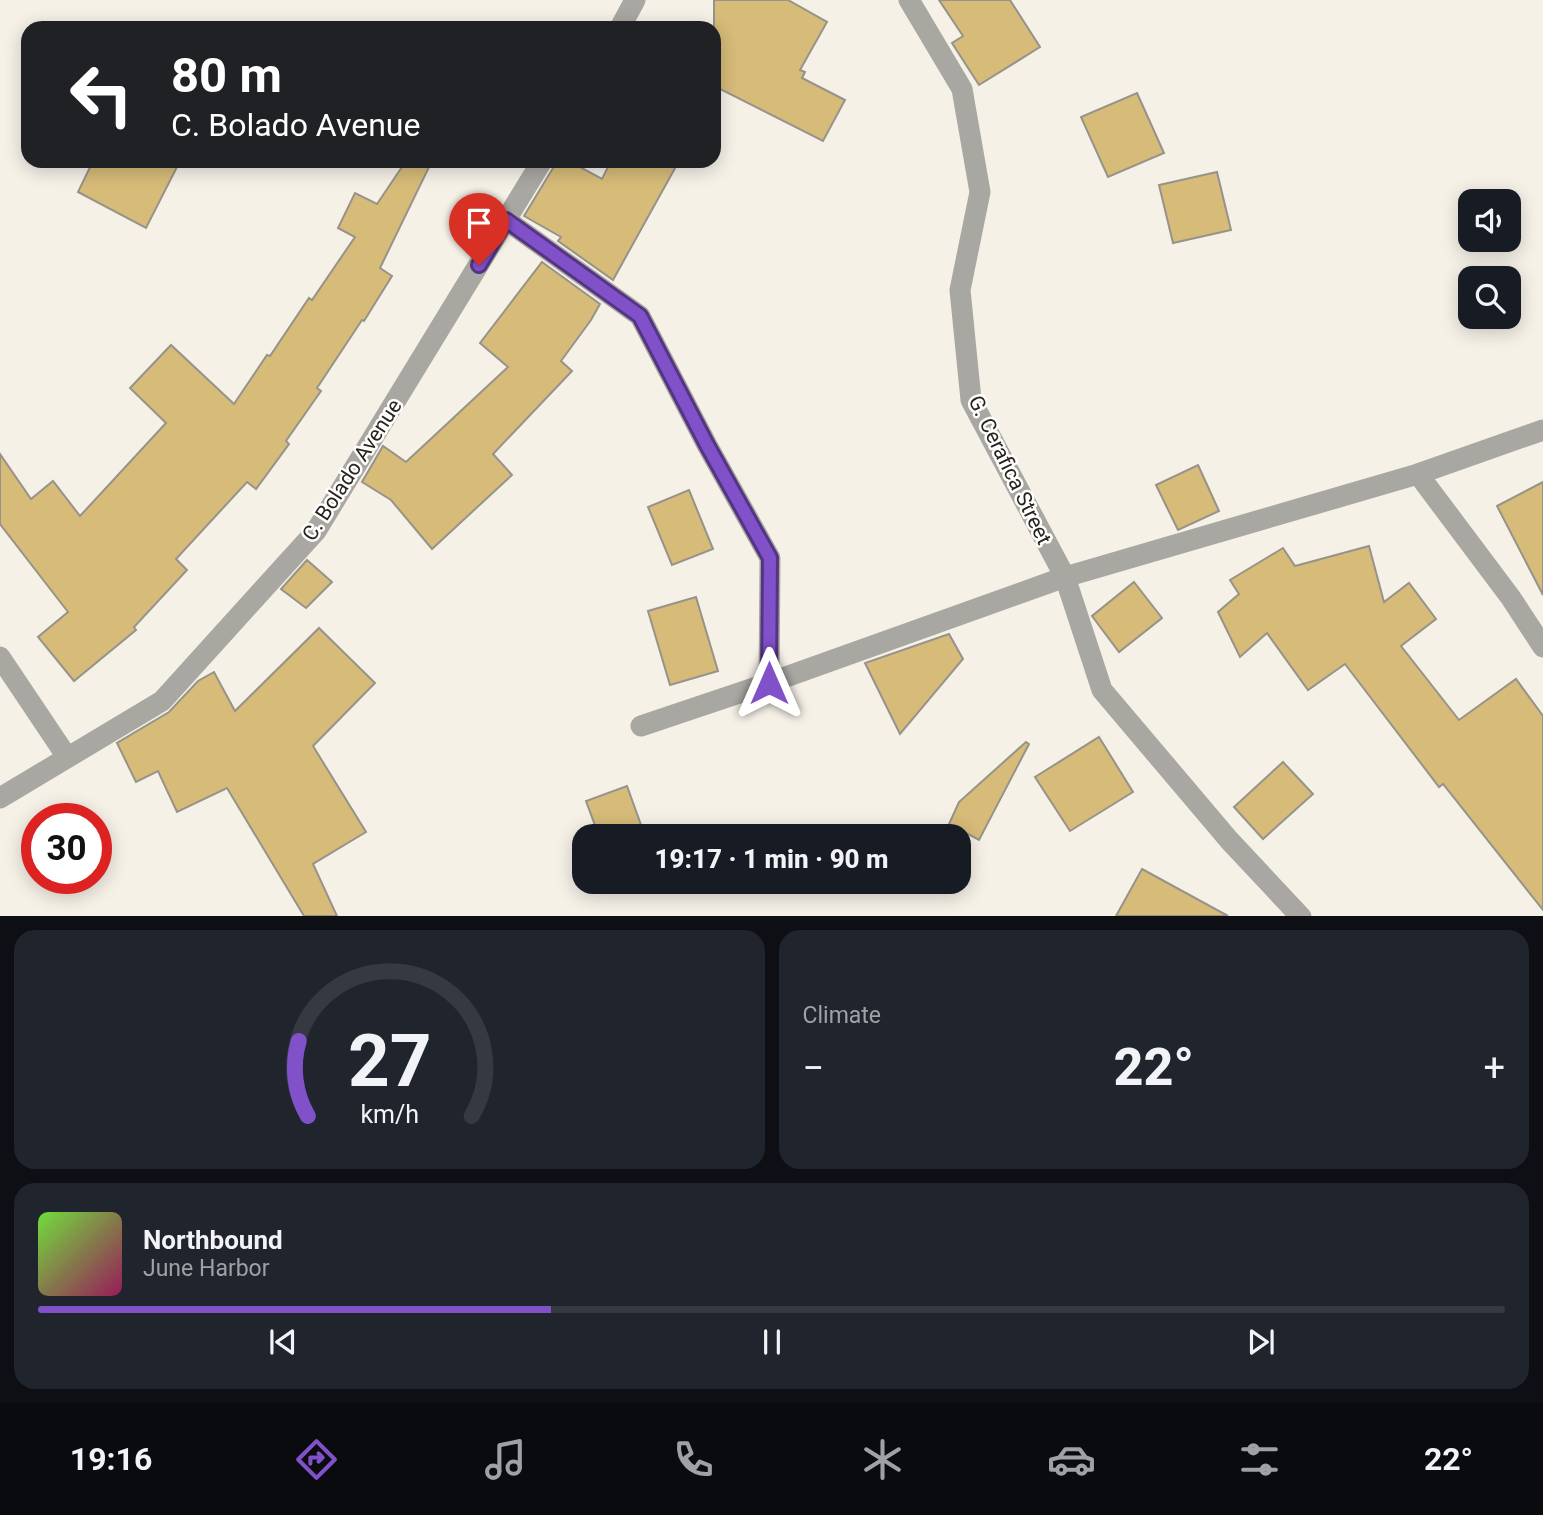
<!DOCTYPE html>
<meta charset="utf-8">
<style>
body{margin:0;font-family:Roboto,sans-serif;background:#20242c;color:#f1f3f6;height:100vh;display:flex;flex-direction:column;font-size:26px;white-space:nowrap}
*{box-sizing:border-box;margin:0}
p{font-size:23px;color:#9ea1a6}
.icon{flex:none;width:38px;height:38px;fill:none;stroke:currentColor;stroke-width:2;stroke-linecap:round;stroke-linejoin:round}
.map{position:relative;height:916px;overflow:hidden}
.panel{display:flex;flex-direction:column;gap:14px;padding:14px;background:#0d0f14;flex:1}
.panel>*{flex:none}
.top-card{position:absolute;left:21px;top:21px;width:700px;height:147px;border-radius:21px;box-shadow:0 4px 18px #0003;background:#202124;color:#fff;overflow:hidden}
.controls{position:absolute;left:1458px;top:189px;display:grid;gap:14px}
.controls a{display:grid;place-items:center;width:63px;height:63px;border-radius:14px;background:#171b24;box-shadow:0 4px 18px #0003;font-size:35px}
.speed{position:absolute;left:21px;top:803px;display:flex;gap:14px;font-size:35px;font-weight:700;text-align:center}
.speed>*{display:grid;place-content:center;width:91px;height:91px;border-radius:50%;background:#171b24;box-shadow:0 4px 18px #0003;line-height:1}
.speed .limit{border:10px solid #d22;background:#fff;color:#111}
.pin{position:absolute;display:grid;place-items:center;width:60px;height:60px;color:#fff;margin:-72px -30px;border-radius:50% 50% 50% 0;rotate:-45deg;box-shadow:0 0 7px #0007}
.pin .icon{rotate:45deg}
.me{position:absolute;width:77px;margin:-38px;rotate:0deg;stroke-linejoin:round;filter:drop-shadow(0 0 5px #0008)}
.turn{display:flex;align-items:center;gap:24px;height:147px;padding:0 35px;font-size:32px}
.turn .icon{width:91px;height:91px;stroke-width:2.5}
.turn b{display:block;font-size:49px;line-height:60px}
.big{font-size:52px;font-weight:800;line-height:1.1}
.panel .tile{flex:1;display:flex;flex-direction:column;justify-content:center;gap:10px;min-width:0;padding:0 24px;border-radius:21px;background:#20242c}
.panel .dial{align-items:center;gap:0}
.dial svg{height:182px;overflow:visible;fill:none;stroke:#363941;stroke-width:7;stroke-linecap:round;text-anchor:middle}
.dial text{fill:#f1f3f6;stroke:none}
.song{display:flex;align-items:center;gap:21px}
.cover{width:84px;height:84px;border-radius:10px;background:linear-gradient(135deg,hsl(100 70% 55%),hsl(330 70% 35%))}
.played{height:7px;border-radius:4px;background:linear-gradient(90deg,#8151ca 35%,#363941 35%)}
.keys{display:flex;justify-content:space-around;direction:ltr}
.heat{display:flex;justify-content:space-between;align-items:center;font-size:38px;direction:ltr}
.panel .tiles{flex:1;display:grid;gap:14px;grid-template-columns:1fr 1fr}
.tile:last-child{grid-column:span 2}
.trip{position:absolute;left:572px;top:824px;width:399px;height:70px;border-radius:21px;background:#171b24;box-shadow:0 4px 18px #0003;font-weight:800;line-height:70px;text-align:center}
.tab-bar{display:flex;height:112px;justify-content:space-around;align-items:center;background:#090b0e;color:#9ea1a6}
.tab-bar .icon{width:49px;height:49px}
.tab-bar .active{color:#8151ca}
.tab-bar b{font-size:32px;color:#f1f3f6}
.map>svg:first-child{display:block}
</style>
<div class="map">
<svg width="1543" height="917" viewBox="0 0 1543 917">
<rect width="100%" height="100%" fill="#f5f1e7"/>
<!-- building -->
<g fill="#d6bb79" stroke="#97938a" stroke-width="2">
<path d="M714,0H788L827,22L800,70L805,72L802,78L845,100L823,141L714,86Z"/>
<path d="M939,0H1010L1040,47L979,85L952,43L963,36Z"/>
<path d="M1137,93L1164,153L1108,177L1081,117Z"/>
<path d="M93,161H180L146,228L78,192Z"/>
<path d="M406,161L431,163L380,268L392,276L364,321L362,320L317,388L321,391L286,441L289,444L256,489L247,482L176,559L187,570L134,627L136,630L74,681L38,637L68,612L0,524V454L31,499L53,481L80,516L166,423L130,388L171,345L234,404L267,355L270,356L309,298L312,300L355,237L338,228L355,193L377,204Z"/>
<path d="M555,161H569L602,179L611,161H679L613,280L558,241L561,237L524,216L553,168Z"/>
<path d="M1217,172L1231,230L1173,243L1159,185Z"/>
<path d="M542,262L600,304L591,320L561,361L572,371L493,454L512,475L432,549L391,500L362,482L383,446L406,462L508,367L480,343Z"/>
<path d="M1198,465L1219,511L1178,530L1156,485Z"/>
<path d="M1543,482V595L1497,506Z"/>
<path d="M689,490L713,549L672,565L648,507Z"/>
<path d="M1369,546L1384,602L1409,583L1436,619L1401,646L1459,720L1516,679L1543,716V910L1443,784L1439,787L1345,664L1308,690L1267,633L1240,657L1218,612L1239,594L1230,580L1283,548L1295,566Z"/>
<path d="M307,560L332,582L306,608L281,589Z"/>
<path d="M1134,582L1162,618L1119,652L1092,616Z"/>
<path d="M696,597L718,671L670,685L648,611Z"/>
<path d="M319,628L375,683L313,746L366,832L313,864L337,916H304L227,788L177,812L158,771L136,782L117,743L169,712L198,681L214,672L235,711Z"/>
<path d="M949,634L963,659L900,734L865,663Z"/>
<path d="M1099,737L1133,792L1070,831L1035,777Z"/>
<path d="M1026,742L1029,744L979,840L949,824L959,802Z"/>
<path d="M1283,762L1313,794L1263,839L1234,807Z"/>
<path d="M627,786L645,836H599L586,801Z"/>
<path d="M1142,869L1228,916H1116Z"/>
</g>
<g fill="none" stroke-linecap="round" stroke-linejoin="round">
<!-- minor -->
<g stroke="#a8a7a2" stroke-width="21">
<path d="M909,0L962,89L980,192L960,290L971,400L1065,577L1102,690L1229,840L1301,917"/>
<path d="M620,28L635,0"/>
<path d="M506,220L640,316L707,445L770,558L769,683"/>
<path d="M1418,474L1511,598L1543,647"/>
<path d="M0,657L67,757"/>
<path d="M641,726L769,683L1065,577L1418,474L1543,430"/>
<path d="M0,798L162,701L316,531L542,161"/>
</g>
</g>
<g fill="none" stroke-linecap="round" stroke-linejoin="round">
<!-- route casing -->
<g stroke="#543583" stroke-width="18">
<path id="route" d="M479,265L506,220L640,316L707,445L770,558L769,683"/>
</g>
<!-- route -->
<use href="#route" stroke="#8151ca" stroke-width="12"/>
</g>
<g text-anchor="middle" dominant-baseline="central" stroke-width="5" stroke-linejoin="round" paint-order="stroke">
<!-- street labels -->
<g font-size="21" fill="#252420" stroke="#fffefc">
<text transform="translate(352 470) rotate(-57)">C. Bolado Avenue</text>
<text transform="translate(1010 470) rotate(64)">G. Cerafica Street</text>
</g>
</g>
</svg>
<div class="controls">
<a><svg class="icon" aria-label="sound" viewBox="0 0 24 24"><path d="M4 9h4l5-4v14l-5-4H4zM17 9q2 3 0 6"/></svg></a>
<a><svg class="icon" aria-label="search" viewBox="0 0 24 24"><circle cx="10" cy="10" r="6"/><path d="M15 15l6 6"/></svg></a>
</div>
<div class="speed"><div class="limit">30</div></div>
<div class="pin" style="left:479px;top:265px;background:#d93025"><svg class="icon" aria-label="arrive" viewBox="0 0 24 24"><path d="M6 21V4h12l-3 4 3 4H6"/></svg></div>
<svg class="me" style="left:769px;top:683px" viewBox="-20 -20 40 40"><path d="M0-17L14 15 0 8-14 15z" fill="#8151ca" stroke="#fff" stroke-width="4"/></svg>
<div class="trip">19:17 · 1 min · 90 m</div>
<div class="top-card">
<div class="turn"><svg class="icon" aria-label="left" viewBox="0 0 24 24"><path d="M17 20v-9H6M10 6l-5 5 5 5"/></svg><div><b>80 m</b>C. Bolado Avenue</div></div>
</div>
</div>
<section class="panel">
<div class="tiles">
<div class="tile dial"><svg viewBox="0 0 100 80">
<path d="M14 69A42 42 0 1 1 86 69"/>
<path d="M14 69A42 42 0 0 1 10 36" stroke="#8151ca"/>
<text x="50" y="56" font-size="32" font-weight="700">27</text>
<text x="50" y="72" font-size="11">km/h</text>
</svg></div>
<div class="tile"><p>Climate</p>
<div class="heat"><a>−</a><b class="big">22°</b><a>+</a></div>
</div>
<div class="tile">
<div class="song"><i class="cover"></i><div><b>Northbound</b><p>June Harbor</p></div></div>
<div class="played"></div>
<div class="keys"><svg class="icon" aria-label="previous" viewBox="0 0 24 24"><path d="M18 5L8 12l10 7zM5 5v14"/></svg><svg class="icon" aria-label="pause" viewBox="0 0 24 24"><path d="M8 5v14M16 5v14"/></svg><svg class="icon" aria-label="next" viewBox="0 0 24 24"><path d="M6 5l10 7-10 7zM19 5v14"/></svg></div>
</div>
</div>
</section>
<nav class="tab-bar">
<b>19:16</b>
<svg class="icon active" aria-label="directions" viewBox="0 0 24 24"><path d="M12 3l9 9-9 9-9-9zM9 14v-3h6M13 9l2 2-2 2"/></svg>
<svg class="icon" aria-label="music" viewBox="0 0 24 24"><path d="M9 18V5l10-2v13"/><circle cx="6" cy="18" r="3"/><circle cx="16" cy="16" r="3"/></svg>
<svg class="icon" aria-label="phone" viewBox="0 0 24 24"><path d="M5 4h4l2 5-3 2q2 4 5 5l2-3 5 2v4C11 20 4 13 5 4z"/></svg>
<svg class="icon" aria-label="climate" viewBox="0 0 24 24"><path d="M12 3v18M4 7l16 10M4 17L20 7"/></svg>
<svg class="icon" aria-label="car" viewBox="0 0 24 24"><path d="M5 17H2v-5l4-1 3-4h7l3 4 3 1v5h-3M9 17h6M6 11h13"/><circle cx="7" cy="17" r="2"/><circle cx="17" cy="17" r="2"/></svg>
<svg class="icon" aria-label="filters" viewBox="0 0 24 24"><path d="M4 7h16M4 17h16"/><circle cx="9" cy="7" r="2"/><circle cx="15" cy="17" r="2"/></svg>
<b>22°</b>
</nav>
